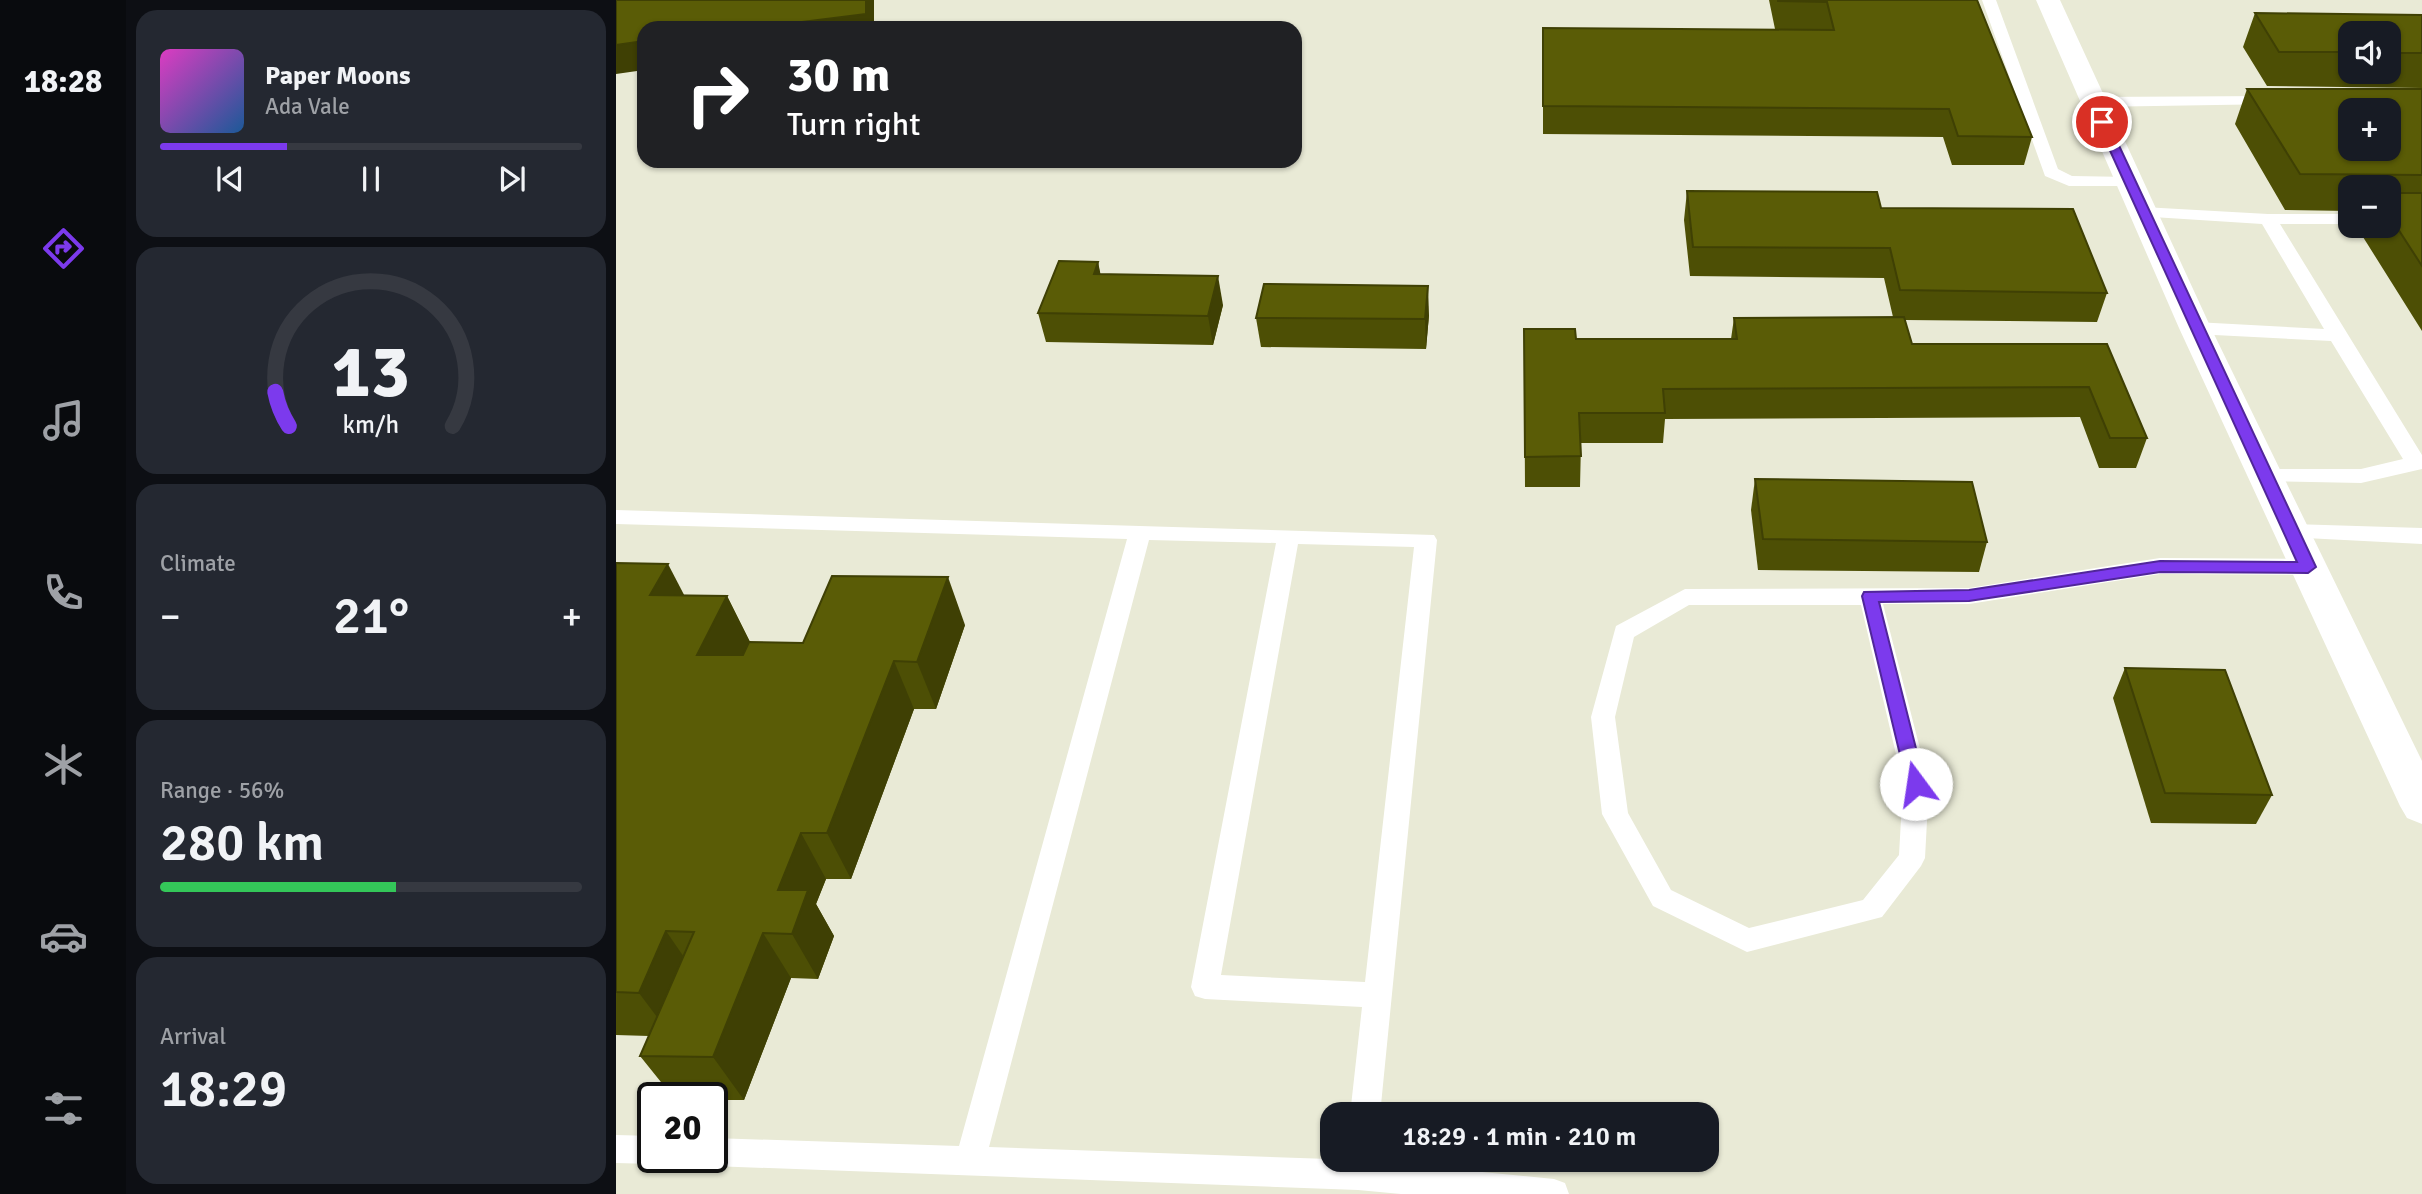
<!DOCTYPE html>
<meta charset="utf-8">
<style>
body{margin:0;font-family:Signika,sans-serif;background:#242831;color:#f1f3f6;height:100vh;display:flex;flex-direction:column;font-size:26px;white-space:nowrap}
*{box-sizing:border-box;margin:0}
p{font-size:23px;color:#9ea1a6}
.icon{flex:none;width:38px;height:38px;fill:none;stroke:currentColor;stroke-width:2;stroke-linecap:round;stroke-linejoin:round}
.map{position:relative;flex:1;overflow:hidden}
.sheet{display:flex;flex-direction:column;gap:10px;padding:10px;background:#0d0f14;width:490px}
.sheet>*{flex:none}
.guide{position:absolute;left:21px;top:21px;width:665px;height:147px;border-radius:21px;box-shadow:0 2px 5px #0004;background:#202124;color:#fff;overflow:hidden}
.tools{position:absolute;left:1722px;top:21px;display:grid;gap:14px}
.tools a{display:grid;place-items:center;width:63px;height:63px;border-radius:14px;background:#171b24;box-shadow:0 2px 5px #0004;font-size:35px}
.speed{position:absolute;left:21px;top:1082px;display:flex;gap:14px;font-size:35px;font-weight:700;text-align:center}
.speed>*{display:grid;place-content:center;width:91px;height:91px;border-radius:50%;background:#171b24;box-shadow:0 2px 5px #0004;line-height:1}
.speed .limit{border:4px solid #111;border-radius:10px;background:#fff;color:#111}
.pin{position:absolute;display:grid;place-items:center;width:60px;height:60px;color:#fff;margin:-30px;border:4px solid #fff;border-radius:50%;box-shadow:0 2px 7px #0007}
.me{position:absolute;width:77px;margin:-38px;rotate:346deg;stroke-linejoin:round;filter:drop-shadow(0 0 5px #0008)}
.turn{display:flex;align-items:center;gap:24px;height:147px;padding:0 35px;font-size:32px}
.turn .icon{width:91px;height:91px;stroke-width:2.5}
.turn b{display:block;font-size:49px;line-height:60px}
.big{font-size:52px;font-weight:600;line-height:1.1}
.sheet .tile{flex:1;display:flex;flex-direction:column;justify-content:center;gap:10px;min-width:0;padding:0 24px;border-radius:21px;background:#242831}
.sheet .dial{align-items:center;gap:0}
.dial svg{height:182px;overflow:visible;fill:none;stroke:#363941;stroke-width:7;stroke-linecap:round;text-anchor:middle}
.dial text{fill:#f1f3f6;stroke:none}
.song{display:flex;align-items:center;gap:21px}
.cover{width:84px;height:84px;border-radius:10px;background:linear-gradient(135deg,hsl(310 70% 55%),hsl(210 70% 35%))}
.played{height:7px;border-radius:4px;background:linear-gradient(90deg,#7c3aed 30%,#363941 30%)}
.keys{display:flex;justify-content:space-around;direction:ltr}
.heat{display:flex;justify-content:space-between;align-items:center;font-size:38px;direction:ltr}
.charge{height:10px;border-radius:5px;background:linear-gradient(90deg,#34c759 56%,#363941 0)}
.trip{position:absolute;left:704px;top:1102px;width:399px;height:70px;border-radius:21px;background:#171b24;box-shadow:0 2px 5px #0004;font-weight:600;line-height:70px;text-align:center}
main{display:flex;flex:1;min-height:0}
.tabs{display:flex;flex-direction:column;width:126px;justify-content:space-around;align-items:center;background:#090b0e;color:#9ea1a6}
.tabs .icon{width:49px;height:49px}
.tabs .on{color:#7c3aed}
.tabs b{font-size:32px;color:#f1f3f6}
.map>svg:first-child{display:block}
</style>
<main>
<nav class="tabs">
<b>18:28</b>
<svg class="icon on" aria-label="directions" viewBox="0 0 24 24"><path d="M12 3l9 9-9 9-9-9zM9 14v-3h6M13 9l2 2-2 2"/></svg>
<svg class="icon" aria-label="music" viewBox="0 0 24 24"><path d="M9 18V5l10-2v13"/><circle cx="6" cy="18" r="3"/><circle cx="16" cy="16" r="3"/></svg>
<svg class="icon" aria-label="phone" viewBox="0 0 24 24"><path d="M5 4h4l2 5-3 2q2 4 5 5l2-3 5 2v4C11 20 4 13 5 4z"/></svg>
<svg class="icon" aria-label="climate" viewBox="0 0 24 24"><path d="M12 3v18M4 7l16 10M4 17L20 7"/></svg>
<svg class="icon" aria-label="car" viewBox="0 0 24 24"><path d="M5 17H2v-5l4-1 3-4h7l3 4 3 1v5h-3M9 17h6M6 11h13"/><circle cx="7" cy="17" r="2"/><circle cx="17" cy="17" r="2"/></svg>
<svg class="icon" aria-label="filters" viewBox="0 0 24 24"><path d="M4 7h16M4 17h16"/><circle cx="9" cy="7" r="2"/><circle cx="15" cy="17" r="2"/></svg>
</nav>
<section class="sheet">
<div class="tile">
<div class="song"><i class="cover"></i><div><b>Paper Moons</b><p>Ada Vale</p></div></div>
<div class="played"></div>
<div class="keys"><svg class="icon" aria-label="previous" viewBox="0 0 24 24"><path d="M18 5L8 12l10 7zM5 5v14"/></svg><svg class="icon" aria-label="pause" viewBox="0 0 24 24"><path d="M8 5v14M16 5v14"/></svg><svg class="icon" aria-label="next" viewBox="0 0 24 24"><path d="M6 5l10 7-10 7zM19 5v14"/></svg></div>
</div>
<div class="tile dial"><svg viewBox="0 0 100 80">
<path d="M14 69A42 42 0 1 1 86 69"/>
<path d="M14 69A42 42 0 0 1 8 54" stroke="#7c3aed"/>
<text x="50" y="56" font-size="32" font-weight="700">13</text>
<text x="50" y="72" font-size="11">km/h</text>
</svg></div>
<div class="tile"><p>Climate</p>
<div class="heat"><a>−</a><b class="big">21°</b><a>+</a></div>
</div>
<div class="tile"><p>Range · 56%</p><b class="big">280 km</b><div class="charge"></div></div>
<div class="tile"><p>Arrival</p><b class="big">18:29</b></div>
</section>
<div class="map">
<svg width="1806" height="1194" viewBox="0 0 1806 1194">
<rect width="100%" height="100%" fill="#e9ead6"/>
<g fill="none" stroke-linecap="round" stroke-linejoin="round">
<!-- service -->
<g fill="#fff" fill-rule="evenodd">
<path d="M1366,0H1380L1442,169L1456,176L1514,177L1520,178L1523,182L1520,186H1453L1429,176Z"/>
<path d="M1656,96L1662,98V104L1477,107L1469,102L1477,97Z"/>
<path d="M1527,207L1652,214H1734V224H1664L1806,455V469L1745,483L1644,481L1640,476L1644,471L1651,469H1745L1787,459L1715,341L1579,334L1569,328L1579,322L1708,329L1646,224L1521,216L1518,212L1521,208Z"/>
<path d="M0,510L818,535L821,540L764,1115H734L746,1007L589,999L579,996L575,987L660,543L533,540L373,1147L742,1160L938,1179L949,1183L953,1194H785L742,1190L96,1166L85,1162L83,1157H96V1138L343,1146L511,539L0,524ZM682,544L798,547L749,982L605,975Z"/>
<path d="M1676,524L1806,528V544L1668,537L1665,532L1668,527Z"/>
<path d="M1544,558L1692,559L1700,561L1703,567L1700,573L1692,575L1544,574L1353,604H1267L1313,784L1309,858L1305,866L1266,917L1131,952L1037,906L986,814L975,717L1000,626L1069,589L1353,588ZM1073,605H1245L1287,784L1283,855L1247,900L1133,928L1055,890L1012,813L999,717L1018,637Z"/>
<path d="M0,1135L37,1136V1157H49L48,1160L37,1164L0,1163Z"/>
</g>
<!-- tertiary -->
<path fill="#fff" fill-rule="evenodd" d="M1420,0H1444L1595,328L1806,761V824L1791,818L1784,806L1563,328Z"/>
</g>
<!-- wall -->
<g fill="#4d4f05" fill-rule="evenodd">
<path d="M1153,0H1361L1416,137L1408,165H1336L1327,137L927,134V28L1207,30V29H1159Z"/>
<path d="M1639,13L1806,15V88L1651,86L1627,47ZM1734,33H1773V72H1734Z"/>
<path d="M1631,89H1806V331L1742,229L1744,226H1773V187H1734V211L1669,210L1619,124Z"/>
<path d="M1071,191L1265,208L1491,293L1481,322L1289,320L1296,344H1491L1531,438L1520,468H1483L1464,417L1049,419L1047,443H965L964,487H909L908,329L960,339H1115L1118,318L1277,317L1268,278L1074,276L1068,220Z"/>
<path d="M482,262L484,274L607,305L597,345L430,342L422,313Z"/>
<path d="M813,315L810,349L645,347L640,318Z"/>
<path d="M1139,479L1371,542L1363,572L1142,570L1135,510Z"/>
<path d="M0,563L68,596H111L134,642L187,643L349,625L320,709H298L235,879H210L200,904L218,936L202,979L175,978L128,1100H96V1097H57L24,1056L33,1036L0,1035Z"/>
<path d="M1509,668L1656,795L1640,824L1535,823L1497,698Z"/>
</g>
<!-- shaded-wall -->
<g fill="#3f4004">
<path d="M250,0H258V28H138Z"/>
<path d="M28,41V70L0,74V45Z"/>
<path d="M482,262L488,291L478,274Z"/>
<path d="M602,276L607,305L597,345L592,316Z"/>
<path d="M812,286L813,315L810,349L809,319Z"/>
<path d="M52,564L77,612L34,595Z"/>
<path d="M332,577L349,625L320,709L301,662Z"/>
<path d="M111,596L135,644L107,702L81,655Z"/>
<path d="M278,661L298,709L235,879L211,833Z"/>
<path d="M185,833L210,879L200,904L218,936L202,979L176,934L162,890Z"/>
<path d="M50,931L81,976L56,1037L23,993Z"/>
<path d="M147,933L175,978L128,1100L97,1057Z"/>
</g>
<!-- building -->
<g fill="#5a5c06" stroke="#3f4004" stroke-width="2" fill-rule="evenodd">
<path d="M0,0H250V14L138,28H28V41L0,45Z"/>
<path d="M1162,0H1361L1416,137L1342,136L1333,109L927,106V28L1218,30L1211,2L1162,1Z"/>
<path d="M1639,13L1806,15V53H1773V33H1734V52H1663Z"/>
<path d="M1631,89H1806V175L1684,174ZM1734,110H1773V149H1734Z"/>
<path d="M1071,191L1261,192L1265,208L1457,209L1491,293L1284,290L1274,248L1077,247Z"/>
<path d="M1773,193H1806V266L1773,215Z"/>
<path d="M443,261L482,262L478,274L602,276L592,316L422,313Z"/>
<path d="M648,284L812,286L809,319L640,318Z"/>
<path d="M1288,317L1296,344H1491L1531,438H1494L1473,387L1047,389L1049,413H963L965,456L909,457L908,329H959L960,339H1121L1118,318Z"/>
<path d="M1139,479L1356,482L1371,542L1147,539Z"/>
<path d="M0,563L52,564L34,595L111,596L81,655H127L133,642L187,643L216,576L332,577L301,662L278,661L211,833H185L162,890H192L176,934L147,933L97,1057L24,1056L78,932L50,931L23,993L0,992Z"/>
<path d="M1509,668L1609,670L1656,795L1549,793Z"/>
</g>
<!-- route -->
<path fill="#7c3aed" stroke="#51269a" stroke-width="2" d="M1486,118L1492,122L1700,567L1692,573L1544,572L1353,601L1263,602L1309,784L1300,791L1291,784L1246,596L1248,592L1353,590L1544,561L1681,562L1481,122Z"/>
</svg>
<div class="tools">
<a><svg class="icon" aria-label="sound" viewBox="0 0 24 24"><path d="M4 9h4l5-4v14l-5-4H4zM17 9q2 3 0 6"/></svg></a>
<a>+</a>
<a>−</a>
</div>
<div class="speed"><div class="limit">20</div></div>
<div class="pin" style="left:1486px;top:122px;background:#d93025"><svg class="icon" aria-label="arrive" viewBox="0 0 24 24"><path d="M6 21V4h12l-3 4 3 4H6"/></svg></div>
<svg class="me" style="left:1300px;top:784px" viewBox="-20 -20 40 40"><circle r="19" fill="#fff"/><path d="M0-13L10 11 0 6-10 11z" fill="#7c3aed"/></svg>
<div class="trip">18:29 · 1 min · 210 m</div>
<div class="guide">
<div class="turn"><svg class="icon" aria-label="right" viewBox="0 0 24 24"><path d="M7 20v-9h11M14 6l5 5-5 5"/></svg><div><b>30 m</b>Turn right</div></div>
</div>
</div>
</main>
